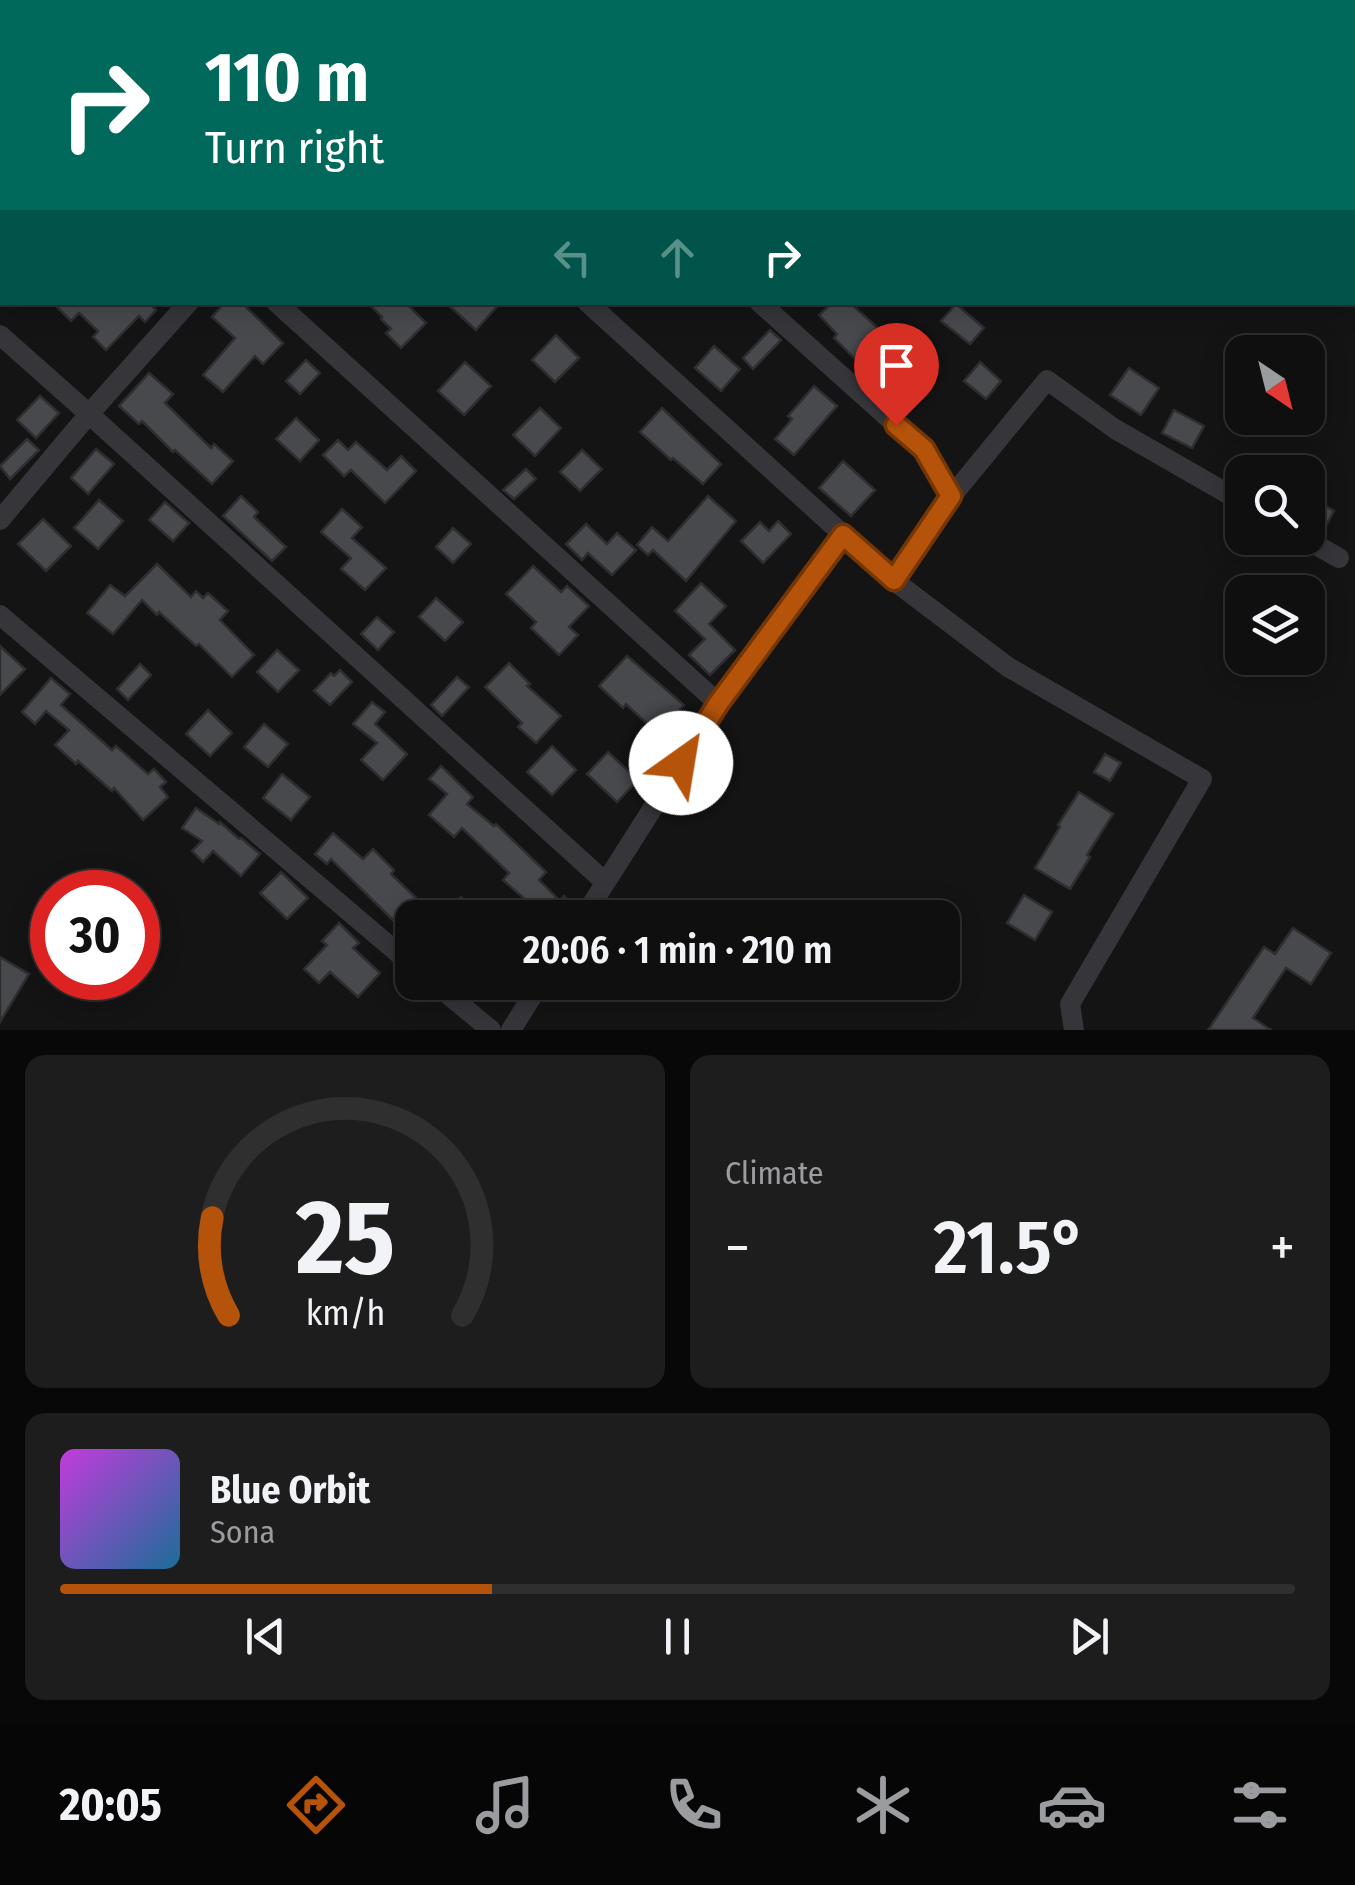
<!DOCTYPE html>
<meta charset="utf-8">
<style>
body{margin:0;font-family:"Fira Sans Condensed",sans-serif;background:#1d1d1e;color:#f1f3f6;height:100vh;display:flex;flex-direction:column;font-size:38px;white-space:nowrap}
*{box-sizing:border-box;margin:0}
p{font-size:32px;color:#9b9c9f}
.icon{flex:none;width:55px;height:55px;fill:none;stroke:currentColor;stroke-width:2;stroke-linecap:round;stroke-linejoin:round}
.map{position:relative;height:1030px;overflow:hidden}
.details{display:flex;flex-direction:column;gap:25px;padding:25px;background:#080809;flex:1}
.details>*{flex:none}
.guide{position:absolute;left:0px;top:0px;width:1355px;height:305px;box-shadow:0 5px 25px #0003,0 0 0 2px #2f2f30;background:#00695c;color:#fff;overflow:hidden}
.needle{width:65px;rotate:145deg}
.buttons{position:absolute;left:1225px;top:335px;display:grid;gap:20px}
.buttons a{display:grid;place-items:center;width:100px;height:100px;border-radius:20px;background:#0f0f10;box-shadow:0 5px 25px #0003,0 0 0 2px #2f2f30;font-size:50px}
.speed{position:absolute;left:30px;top:870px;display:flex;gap:20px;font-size:50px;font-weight:700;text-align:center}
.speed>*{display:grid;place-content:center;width:130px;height:130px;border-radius:50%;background:#0f0f10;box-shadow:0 5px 25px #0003,0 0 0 2px #2f2f30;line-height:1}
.speed .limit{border:15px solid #d22;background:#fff;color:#111}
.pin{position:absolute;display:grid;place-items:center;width:85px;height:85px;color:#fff;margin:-102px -42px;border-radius:50% 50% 50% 0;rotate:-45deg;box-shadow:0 0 10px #0007}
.pin .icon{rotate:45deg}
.me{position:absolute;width:110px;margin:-55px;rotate:32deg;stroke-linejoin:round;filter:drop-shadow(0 0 8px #0008)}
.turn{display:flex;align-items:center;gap:35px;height:210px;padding:0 40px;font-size:45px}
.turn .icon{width:130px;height:130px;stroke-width:2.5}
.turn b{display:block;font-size:70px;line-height:85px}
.lanes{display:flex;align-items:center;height:95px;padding:0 40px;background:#0003;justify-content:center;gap:50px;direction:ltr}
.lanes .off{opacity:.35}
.big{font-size:75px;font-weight:600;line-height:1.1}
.details .tile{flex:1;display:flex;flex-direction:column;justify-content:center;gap:15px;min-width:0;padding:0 35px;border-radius:20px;background:#1d1d1e}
.details .dial{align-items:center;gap:0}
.dial svg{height:260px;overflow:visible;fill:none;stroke:#2f2f30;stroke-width:7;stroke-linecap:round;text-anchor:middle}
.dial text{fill:#f1f3f6;stroke:none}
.song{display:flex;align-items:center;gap:30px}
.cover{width:120px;height:120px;border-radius:15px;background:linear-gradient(135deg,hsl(290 70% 55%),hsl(200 70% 35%))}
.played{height:10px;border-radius:5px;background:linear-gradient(90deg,#b45309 35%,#2f2f30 35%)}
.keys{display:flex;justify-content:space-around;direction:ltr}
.heat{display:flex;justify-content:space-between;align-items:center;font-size:55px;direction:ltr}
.details .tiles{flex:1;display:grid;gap:25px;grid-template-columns:1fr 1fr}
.tile:last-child{grid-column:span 2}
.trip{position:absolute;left:395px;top:900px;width:565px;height:100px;border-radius:20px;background:#0f0f10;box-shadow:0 5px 25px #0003,0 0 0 2px #2f2f30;font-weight:600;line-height:100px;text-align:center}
.tabs{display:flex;height:160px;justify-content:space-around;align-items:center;background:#060606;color:#9b9c9f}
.tabs .icon{width:70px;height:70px}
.tabs .current{color:#b45309}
.tabs b{font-size:45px;color:#f1f3f6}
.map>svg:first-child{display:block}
</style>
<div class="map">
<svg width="1355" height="1030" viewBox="0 0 1355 1030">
<rect width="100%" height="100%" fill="#141415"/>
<!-- building -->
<g fill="#48494d" stroke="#2e2e31" stroke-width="2.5">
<path d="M52,302H152L150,304L156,310L145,322L139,316L106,350L93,337L98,331L79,313L71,321Z"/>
<path d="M225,302H241L283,343L263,364L255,356L223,392L203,375L235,338L212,317Z"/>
<path d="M367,302H405L426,323L401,348L386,333L391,329L381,319L382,317Z"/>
<path d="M445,302H501L476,330Z"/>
<path d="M833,302H849L888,337L898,327L920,348L907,362L928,382L910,400L860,352L854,358L834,338L837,334L819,315Z"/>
<path d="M956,304L984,328L970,344L941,321Z"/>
<path d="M770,330L781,340L753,369L743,358Z"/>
<path d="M556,335L579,358L555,382L532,360Z"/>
<path d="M714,346L740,369L721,391L695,368Z"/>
<path d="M306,360L320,373L300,394L286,381Z"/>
<path d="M465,362L491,386L464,415L438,391Z"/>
<path d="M980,362L1001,381L986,399L964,381Z"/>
<path d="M1129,368L1159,388L1141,415L1110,395Z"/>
<path d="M149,373L173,394L165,403L211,448L214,444L233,461L212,484L175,450L173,452L142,421L139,424L119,406Z"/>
<path d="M814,386L837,406L794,455L775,439L792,419L788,416Z"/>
<path d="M40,396L59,413L36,438L17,420Z"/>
<path d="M540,408L561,428L535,456L513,435Z"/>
<path d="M662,408L721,464L703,484L673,458L671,460L640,432Z"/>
<path d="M1174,410L1204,426L1192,448L1162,433Z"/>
<path d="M296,418L319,440L300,461L276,439Z"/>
<path d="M27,439L39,450L10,479L0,466Z"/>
<path d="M338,440L348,450L356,442L387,470L401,456L416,471L385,503L351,470L344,476L323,455Z"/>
<path d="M96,449L114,464L88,494L71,478Z"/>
<path d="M582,450L602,469L580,491L560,472Z"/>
<path d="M843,461L875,490L851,516L819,488Z"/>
<path d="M526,469L536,479L514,499L503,490Z"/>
<path d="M241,496L258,512L254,517L286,547L272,561L223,516Z"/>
<path d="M708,496L736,521L686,581L653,550L648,555L637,545L652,527L668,541Z"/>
<path d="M99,500L123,521L98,549L74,528Z"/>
<path d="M1316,500L1334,511L1323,531L1308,523V516Z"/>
<path d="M165,502L189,523L173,541L149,520Z"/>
<path d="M342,509L362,527L352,538L386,568L365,590L341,569L351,558L321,532Z"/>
<path d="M43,519L71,546L46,571L18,544Z"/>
<path d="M778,521L791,534L763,563L741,541L760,522L769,531Z"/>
<path d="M586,524L607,544L617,533L636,550L612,575L588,553L582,560L566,544Z"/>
<path d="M453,528L471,544L453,563L436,547Z"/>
<path d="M157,564L191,597L196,591L203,598L208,593L228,611L220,620L254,655L232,677L199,644L196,646L159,612L157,615L142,600L113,634L87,613L110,585L125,596Z"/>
<path d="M533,566L561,592L567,586L589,606L569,627L578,635L559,655L531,628L536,622L506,594Z"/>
<path d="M701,583L726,606L709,624L735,650L710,675L689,655L705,639L675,611Z"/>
<path d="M436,598L463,622L445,641L419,617Z"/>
<path d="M377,617L394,632L378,650L361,634Z"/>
<path d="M0,646L25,669L0,695Z"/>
<path d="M277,650L299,670L278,692L257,672Z"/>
<path d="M627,656L684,705L657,733L626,704L623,708L599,686Z"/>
<path d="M509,663L530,684L527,686L561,716L536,743L518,727L522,723L485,687Z"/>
<path d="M140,664L151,675L128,700L117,689Z"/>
<path d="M340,670L352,682L330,705L314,691L331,673L334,676Z"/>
<path d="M457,677L469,687L442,716L431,705Z"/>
<path d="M51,678L70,694L61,705L112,750L116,746L148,774L154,769L166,782L160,787L168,797L143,820L114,788L112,791L78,761L76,764L55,745L69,730L46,711L35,724L22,712Z"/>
<path d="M372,702L385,712L375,724L407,754L383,780L361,760L377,743L353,724Z"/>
<path d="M208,710L232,733L210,756L186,734Z"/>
<path d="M264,724L288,744L268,767L244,747Z"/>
<path d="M552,746L576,770L552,795L527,772Z"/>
<path d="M608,752L638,780L617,802L587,774Z"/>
<path d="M1105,754L1121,763L1110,781L1094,772Z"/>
<path d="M441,766L473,797L467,804L494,826L496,824L546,872L539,880L560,901L564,896L573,906L561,918H526L535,908L503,880L509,873L462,828L454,837L429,815L447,794L429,779Z"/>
<path d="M282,774L310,797L291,820L263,798Z"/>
<path d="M1079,792L1113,814L1087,855L1090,857L1070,889L1035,868L1060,827L1058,825Z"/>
<path d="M196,808L219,824L220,822L239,839L241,838L260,854L241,876L213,851L203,862L192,851L202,841L182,828Z"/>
<path d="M333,833L363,859L373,849L394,870L391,874L437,918H412V939L331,859L327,864L315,854Z"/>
<path d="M281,872L308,898L287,919L260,893Z"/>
<path d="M1024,895L1052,912L1035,940L1007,923Z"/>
<path d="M461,897L483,918H441Z"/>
<path d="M339,923L359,943L353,948L380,973L358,997L330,972L319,983L304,969L327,945L322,941Z"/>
<path d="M1293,928L1331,953L1311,984L1286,968L1253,1018L1271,1030H1208L1264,947L1275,954Z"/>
<path d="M0,957L29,974L0,1022Z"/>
</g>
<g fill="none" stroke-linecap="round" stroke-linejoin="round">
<!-- minor -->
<g stroke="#35353a" stroke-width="20">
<path d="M251,0L254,2"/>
<path d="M420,0L423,2"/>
<path d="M0,58L2,60"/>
<path d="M276,302L719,704L583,918"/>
<path d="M587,302L893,580L951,497"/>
<path d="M759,302L923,449L951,497L1047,380L1115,429L1242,502"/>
<path d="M0,335L89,414L189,302"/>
<path d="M0,520L89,414L605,882"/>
<path d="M1304,538L1339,558"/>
<path d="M893,580L1008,667L1202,779L1070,1004L1074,1030"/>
<path d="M0,615L412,965"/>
<path d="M719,704L843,535"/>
<path d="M433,982L491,1030"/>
<path d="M511,1030L541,982"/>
</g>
</g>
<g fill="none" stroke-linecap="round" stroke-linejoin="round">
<!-- route casing -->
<g stroke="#753606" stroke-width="25">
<path id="route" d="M681,763L718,704L843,535L894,580L951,496L924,449L896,425"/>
</g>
<!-- route -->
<use href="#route" stroke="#b45309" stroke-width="18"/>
</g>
</svg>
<div class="buttons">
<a><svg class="needle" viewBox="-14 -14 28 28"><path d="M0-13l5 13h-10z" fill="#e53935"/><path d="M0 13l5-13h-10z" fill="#9b9c9f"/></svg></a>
<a><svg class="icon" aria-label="search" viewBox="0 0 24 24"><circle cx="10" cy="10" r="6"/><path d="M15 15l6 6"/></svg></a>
<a><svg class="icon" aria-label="layers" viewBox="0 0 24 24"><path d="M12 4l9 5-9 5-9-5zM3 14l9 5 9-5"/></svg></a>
</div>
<div class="speed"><div class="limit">30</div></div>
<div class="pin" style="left:896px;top:425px;background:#d93025"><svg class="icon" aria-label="arrive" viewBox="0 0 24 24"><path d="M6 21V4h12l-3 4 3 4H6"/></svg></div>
<svg class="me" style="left:681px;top:763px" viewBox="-20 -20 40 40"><circle r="19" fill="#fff"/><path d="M0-13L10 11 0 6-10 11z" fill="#b45309"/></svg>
<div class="trip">20:06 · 1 min · 210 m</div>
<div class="guide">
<div class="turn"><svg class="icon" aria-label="right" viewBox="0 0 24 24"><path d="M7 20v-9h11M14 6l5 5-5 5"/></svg><div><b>110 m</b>Turn right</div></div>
<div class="lanes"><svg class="icon off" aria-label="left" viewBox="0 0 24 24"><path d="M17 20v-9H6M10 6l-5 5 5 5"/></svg><svg class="icon off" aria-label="ahead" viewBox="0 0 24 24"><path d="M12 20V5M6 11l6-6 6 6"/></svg><svg class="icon" aria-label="right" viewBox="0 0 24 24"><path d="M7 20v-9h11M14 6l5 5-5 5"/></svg></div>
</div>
</div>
<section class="details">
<div class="tiles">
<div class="tile dial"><svg viewBox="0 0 100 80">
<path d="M14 69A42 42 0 1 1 86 69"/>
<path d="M14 69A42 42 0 0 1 9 39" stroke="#b45309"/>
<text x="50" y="56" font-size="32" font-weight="700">25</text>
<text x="50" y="72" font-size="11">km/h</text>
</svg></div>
<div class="tile"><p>Climate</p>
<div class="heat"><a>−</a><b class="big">21.5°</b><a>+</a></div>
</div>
<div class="tile">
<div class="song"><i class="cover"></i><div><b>Blue Orbit</b><p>Sona</p></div></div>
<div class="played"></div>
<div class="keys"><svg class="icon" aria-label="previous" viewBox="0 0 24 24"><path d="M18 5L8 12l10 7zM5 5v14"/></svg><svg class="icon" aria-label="pause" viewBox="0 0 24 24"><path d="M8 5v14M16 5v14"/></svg><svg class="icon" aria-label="next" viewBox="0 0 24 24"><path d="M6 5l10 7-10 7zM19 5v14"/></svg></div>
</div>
</div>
</section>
<nav class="tabs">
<b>20:05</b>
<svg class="icon current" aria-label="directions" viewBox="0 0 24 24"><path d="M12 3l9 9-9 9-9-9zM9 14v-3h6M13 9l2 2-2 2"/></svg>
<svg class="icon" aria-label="music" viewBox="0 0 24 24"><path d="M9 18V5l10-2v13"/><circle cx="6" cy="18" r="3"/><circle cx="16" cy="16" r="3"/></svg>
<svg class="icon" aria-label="phone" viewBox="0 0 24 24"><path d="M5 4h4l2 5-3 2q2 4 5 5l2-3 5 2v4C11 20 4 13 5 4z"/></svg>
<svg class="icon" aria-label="climate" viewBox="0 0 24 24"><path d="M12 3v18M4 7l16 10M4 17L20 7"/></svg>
<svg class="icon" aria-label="car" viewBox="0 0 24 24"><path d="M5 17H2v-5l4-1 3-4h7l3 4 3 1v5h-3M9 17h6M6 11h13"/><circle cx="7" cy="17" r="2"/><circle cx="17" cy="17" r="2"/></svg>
<svg class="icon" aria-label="filters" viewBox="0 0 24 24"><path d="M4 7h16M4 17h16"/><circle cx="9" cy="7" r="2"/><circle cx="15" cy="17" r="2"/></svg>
</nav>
